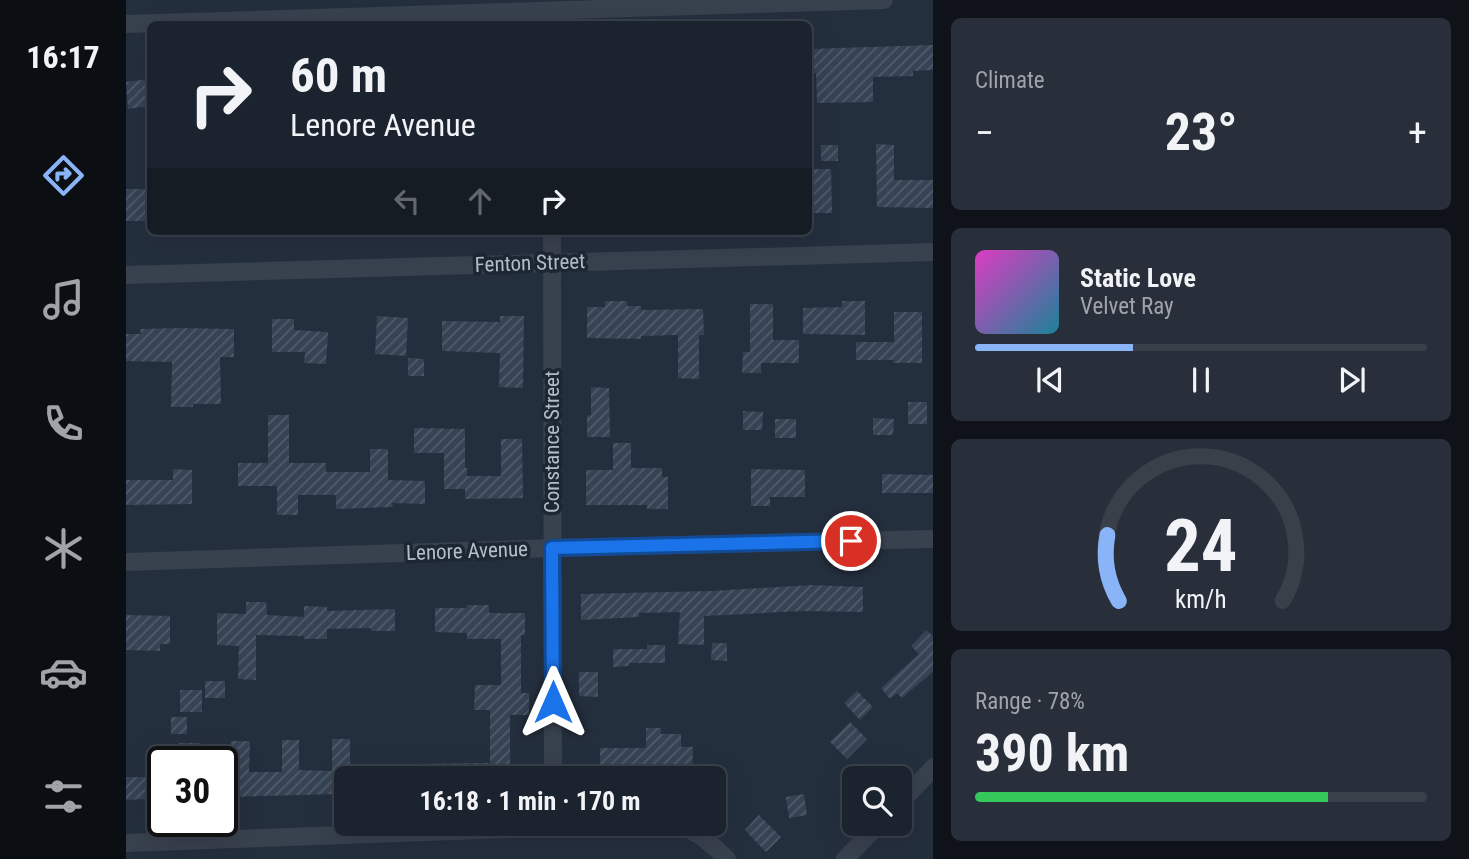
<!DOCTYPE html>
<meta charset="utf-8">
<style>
body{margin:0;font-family:"Roboto Condensed",sans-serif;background:#282f3a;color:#f1f3f6;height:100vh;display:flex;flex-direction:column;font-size:26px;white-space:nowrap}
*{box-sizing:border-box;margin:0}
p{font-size:23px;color:#a0a4aa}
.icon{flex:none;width:38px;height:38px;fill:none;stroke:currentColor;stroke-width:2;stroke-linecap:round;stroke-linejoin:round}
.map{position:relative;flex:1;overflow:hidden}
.panel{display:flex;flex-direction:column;gap:18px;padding:18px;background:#0f1319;width:536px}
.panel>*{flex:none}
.hud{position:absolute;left:21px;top:21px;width:665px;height:214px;border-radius:10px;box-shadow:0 7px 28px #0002,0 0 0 2px #39404a;background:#1b232e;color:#f1f3f6;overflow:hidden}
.tools{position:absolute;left:716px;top:766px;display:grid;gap:14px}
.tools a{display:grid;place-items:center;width:70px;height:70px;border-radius:10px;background:#1b232e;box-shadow:0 7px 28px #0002,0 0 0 2px #39404a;font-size:35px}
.speed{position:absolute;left:21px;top:746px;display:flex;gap:14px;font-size:35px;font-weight:700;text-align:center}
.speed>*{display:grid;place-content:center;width:91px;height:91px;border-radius:50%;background:#1b232e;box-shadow:0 7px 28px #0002,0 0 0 2px #39404a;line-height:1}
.speed .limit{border:4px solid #111;border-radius:10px;background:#fff;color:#111}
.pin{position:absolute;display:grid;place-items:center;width:60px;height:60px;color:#fff;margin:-30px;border:4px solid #fff;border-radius:50%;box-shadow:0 2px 7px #0007}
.me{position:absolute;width:77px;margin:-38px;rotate:0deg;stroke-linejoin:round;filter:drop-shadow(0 0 5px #0008)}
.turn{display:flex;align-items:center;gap:24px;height:147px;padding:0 28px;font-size:32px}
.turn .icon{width:91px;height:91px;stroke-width:2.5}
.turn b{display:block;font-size:49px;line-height:60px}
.lanes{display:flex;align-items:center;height:66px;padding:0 28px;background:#0003;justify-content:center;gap:35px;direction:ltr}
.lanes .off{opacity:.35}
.big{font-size:52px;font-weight:700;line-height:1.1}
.panel .tile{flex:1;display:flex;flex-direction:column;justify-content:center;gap:10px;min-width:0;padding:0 24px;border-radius:10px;background:#282f3a}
.panel .dial{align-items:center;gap:0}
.dial svg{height:182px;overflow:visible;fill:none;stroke:#39404a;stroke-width:7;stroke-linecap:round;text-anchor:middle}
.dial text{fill:#f1f3f6;stroke:none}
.song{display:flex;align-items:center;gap:21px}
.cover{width:84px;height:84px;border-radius:10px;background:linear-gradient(135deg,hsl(310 70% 55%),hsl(190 70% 35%))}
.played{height:7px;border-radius:4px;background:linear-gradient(90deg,#8ab4f8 35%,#39404a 35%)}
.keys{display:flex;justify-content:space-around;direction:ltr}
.heat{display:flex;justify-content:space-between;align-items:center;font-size:38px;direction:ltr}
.charge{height:10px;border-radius:5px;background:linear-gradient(90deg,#34c759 78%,#39404a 0)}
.trip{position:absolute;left:208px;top:766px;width:392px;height:70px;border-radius:10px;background:#1b232e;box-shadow:0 7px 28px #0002,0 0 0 2px #39404a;font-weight:700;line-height:70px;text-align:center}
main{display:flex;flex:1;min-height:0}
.menu{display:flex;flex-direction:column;width:126px;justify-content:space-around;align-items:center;background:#0b0e12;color:#a0a4aa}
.menu .icon{width:49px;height:49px}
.menu .on{color:#8ab4f8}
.menu b{font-size:32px;color:#f1f3f6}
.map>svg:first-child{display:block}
</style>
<main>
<nav class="menu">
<b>16:17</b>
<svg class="icon on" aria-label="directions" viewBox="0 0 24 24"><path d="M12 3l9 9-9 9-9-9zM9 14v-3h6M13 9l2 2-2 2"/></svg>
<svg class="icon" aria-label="music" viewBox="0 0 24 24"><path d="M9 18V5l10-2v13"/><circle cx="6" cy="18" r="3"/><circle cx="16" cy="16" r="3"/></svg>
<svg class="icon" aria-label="phone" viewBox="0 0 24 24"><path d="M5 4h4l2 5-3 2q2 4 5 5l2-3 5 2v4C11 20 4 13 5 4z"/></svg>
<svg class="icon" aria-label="climate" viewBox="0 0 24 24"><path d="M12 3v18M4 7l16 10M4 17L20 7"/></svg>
<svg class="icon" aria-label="car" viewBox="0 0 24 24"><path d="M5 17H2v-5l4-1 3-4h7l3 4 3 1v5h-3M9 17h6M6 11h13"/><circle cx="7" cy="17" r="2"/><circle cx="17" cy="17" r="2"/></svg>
<svg class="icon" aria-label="filters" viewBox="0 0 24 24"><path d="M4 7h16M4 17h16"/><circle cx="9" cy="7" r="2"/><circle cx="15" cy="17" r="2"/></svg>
</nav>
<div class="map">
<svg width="808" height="859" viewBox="0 0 808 859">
<defs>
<pattern id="building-hatch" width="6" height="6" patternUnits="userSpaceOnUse" patternTransform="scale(1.75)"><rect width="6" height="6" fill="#364354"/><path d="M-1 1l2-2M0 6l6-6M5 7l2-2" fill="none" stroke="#515c6b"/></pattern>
</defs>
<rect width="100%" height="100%" fill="#242f3e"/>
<!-- building -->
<g fill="url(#building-hatch)">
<path d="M808,45V70L787,71V76L747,77V102L691,103L690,73H682V49Z"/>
<path d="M24,79V106L2,109L0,82Z"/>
<path d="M750,144L768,145V180H808V208L751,207Z"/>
<rect x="695" y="145" width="17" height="16"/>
<path d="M682,169H705L706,213H682Z"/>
<rect x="0" y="189" width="24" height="32"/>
<path d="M479,301H501V306H515V310L577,309L578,335H573V379L552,378V335L515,336V339L461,338V307H479Z"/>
<path d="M716,301H739V335L677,334V308L716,307Z"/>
<path d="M624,304H647V340H673V363H635V373H616L617,352H624Z"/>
<path d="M768,312H796V363H767L768,360H730V342H768Z"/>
<path d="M251,316L282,318L280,356L249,354Z"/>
<path d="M374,316H398L397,388L373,387L374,353L316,351V321L374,322Z"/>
<path d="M146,319H168V330L202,332L200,364L178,363L179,352H146Z"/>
<path d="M53,328L108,329V357H94L95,404H67V407H45L46,362L0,361V334H15L14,329Z"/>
<path d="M282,358L298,359V376H282Z"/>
<path d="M465,387L483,388L484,437H461V416L465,415Z"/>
<rect x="782" y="402" width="19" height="22"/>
<path d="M617,411L637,412L636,430H617Z"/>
<path d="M142,415H163V463H200V472H244V449H262V480L299,481V504L266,503L267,507L210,509V495H172V515H151V486H112V463H142Z"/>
<path d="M747,418L768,419L767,435H747Z"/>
<rect x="649" y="419" width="21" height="19"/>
<path d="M288,428L339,429V468H341V476H375V439H396L397,498L339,499V489H318V453H288Z"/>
<path d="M487,443H505V468H536V477H542V509H521V505H460V470H487Z"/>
<path d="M47,469L66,470V504L0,505V480H47Z"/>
<path d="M625,469L679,470V497H644V506H625Z"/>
<path d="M756,474L808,475V493H756Z"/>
<path d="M685,585L737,587V612L677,611L578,616V645L552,644L554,612L513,613V617L455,620V594L586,591Z"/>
<path d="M120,602H140L141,615L178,617V606L201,607V611L269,609V631H245V628L201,629V639H178V636L130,635V680L112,679L113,646L91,645V613L120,614Z"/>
<path d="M341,605H363V613H399V635H395V693H403V715H384V779H278V764L364,763V710H348L349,685H375V639H341V633L309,632V608H341Z"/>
<path d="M0,615L44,616V644H34V651L0,650Z"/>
<path d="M800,630L808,637V671L776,698L771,693L764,699L755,688L793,654L785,646Z"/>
<path d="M586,643H601V661L585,660Z"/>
<path d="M521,645H539V663H503V666L487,667V649H521Z"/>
<path d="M453,672H472V697L453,696Z"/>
<rect x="79" y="681" width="20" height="17"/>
<rect x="54" y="690" width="22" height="22"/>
<path d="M731,691L747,707L734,720L718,703Z"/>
<rect x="45" y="717" width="16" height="17"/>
<path d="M724,722L741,739L721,759L704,742Z"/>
<path d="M520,728H535V734H555V747H567L566,776L515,775V779H491V765H474V748H520Z"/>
<path d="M206,739H224V779H213V794L96,797V773L104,774L105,741H124L123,772H156V740H173V770L206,771Z"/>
<rect x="53" y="743" width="21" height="18"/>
<path d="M0,777H37V798L0,800Z"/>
<path d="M678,794L681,815L663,818L660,797Z"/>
<path d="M633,815L655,837L640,852L619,830Z"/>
</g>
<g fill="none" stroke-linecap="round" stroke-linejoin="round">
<!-- street -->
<g stroke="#38414e" stroke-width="18">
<path d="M0,24L758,0"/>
<path d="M426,231L427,779"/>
<path d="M0,275L808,252"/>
<path d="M0,562L427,548L808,539"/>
<path d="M774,803L808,767"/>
<path d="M538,824C566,825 581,840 601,859"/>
<path d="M0,843L524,824"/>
<path d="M719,859L753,824"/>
</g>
</g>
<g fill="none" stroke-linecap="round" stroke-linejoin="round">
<!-- route casing -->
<g stroke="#114b97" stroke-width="18">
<path id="route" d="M427,702L426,548L725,541"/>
</g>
<!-- route -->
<use href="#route" stroke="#1a73e8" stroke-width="12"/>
</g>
<g text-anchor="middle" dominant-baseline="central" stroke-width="7" stroke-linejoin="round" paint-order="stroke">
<!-- street labels -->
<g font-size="21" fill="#b4bcc9" stroke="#1d2633">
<text transform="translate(404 263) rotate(-2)">Fenton Street</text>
<text transform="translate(426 442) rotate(-90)">Constance Street</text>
<text transform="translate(341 551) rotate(-2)">Lenore Avenue</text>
</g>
</g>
</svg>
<div class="tools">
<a><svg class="icon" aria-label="search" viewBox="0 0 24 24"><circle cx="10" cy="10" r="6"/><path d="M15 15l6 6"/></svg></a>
</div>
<div class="speed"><div class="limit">30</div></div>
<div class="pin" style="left:725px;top:541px;background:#d93025"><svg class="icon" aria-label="arrive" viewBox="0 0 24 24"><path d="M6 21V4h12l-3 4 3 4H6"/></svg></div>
<svg class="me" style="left:427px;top:702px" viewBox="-20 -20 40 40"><path d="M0-17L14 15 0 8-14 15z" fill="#1a73e8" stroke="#fff" stroke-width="4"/></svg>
<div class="trip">16:18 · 1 min · 170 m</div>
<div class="hud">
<div class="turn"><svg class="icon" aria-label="right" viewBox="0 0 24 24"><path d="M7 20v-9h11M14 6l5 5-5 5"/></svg><div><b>60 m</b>Lenore Avenue</div></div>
<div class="lanes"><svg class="icon off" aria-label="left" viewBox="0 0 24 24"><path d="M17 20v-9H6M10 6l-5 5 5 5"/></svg><svg class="icon off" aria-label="ahead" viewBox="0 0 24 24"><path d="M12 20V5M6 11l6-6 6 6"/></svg><svg class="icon" aria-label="right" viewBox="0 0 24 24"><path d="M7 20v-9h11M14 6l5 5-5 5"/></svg></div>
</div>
</div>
<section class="panel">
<div class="tile"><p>Climate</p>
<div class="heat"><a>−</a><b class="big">23°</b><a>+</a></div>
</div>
<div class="tile">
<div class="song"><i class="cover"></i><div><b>Static Love</b><p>Velvet Ray</p></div></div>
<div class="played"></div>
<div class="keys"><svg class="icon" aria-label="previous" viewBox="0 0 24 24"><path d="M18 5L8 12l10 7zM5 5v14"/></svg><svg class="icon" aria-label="pause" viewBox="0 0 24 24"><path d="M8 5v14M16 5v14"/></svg><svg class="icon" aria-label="next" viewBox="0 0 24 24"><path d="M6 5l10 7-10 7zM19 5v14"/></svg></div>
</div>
<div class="tile dial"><svg viewBox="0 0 100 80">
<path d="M14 69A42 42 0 1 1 86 69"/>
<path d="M14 69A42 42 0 0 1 9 40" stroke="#8ab4f8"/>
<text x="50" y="56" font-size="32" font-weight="700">24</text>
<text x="50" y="72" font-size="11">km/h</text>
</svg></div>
<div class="tile"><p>Range · 78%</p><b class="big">390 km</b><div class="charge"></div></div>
</section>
</main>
